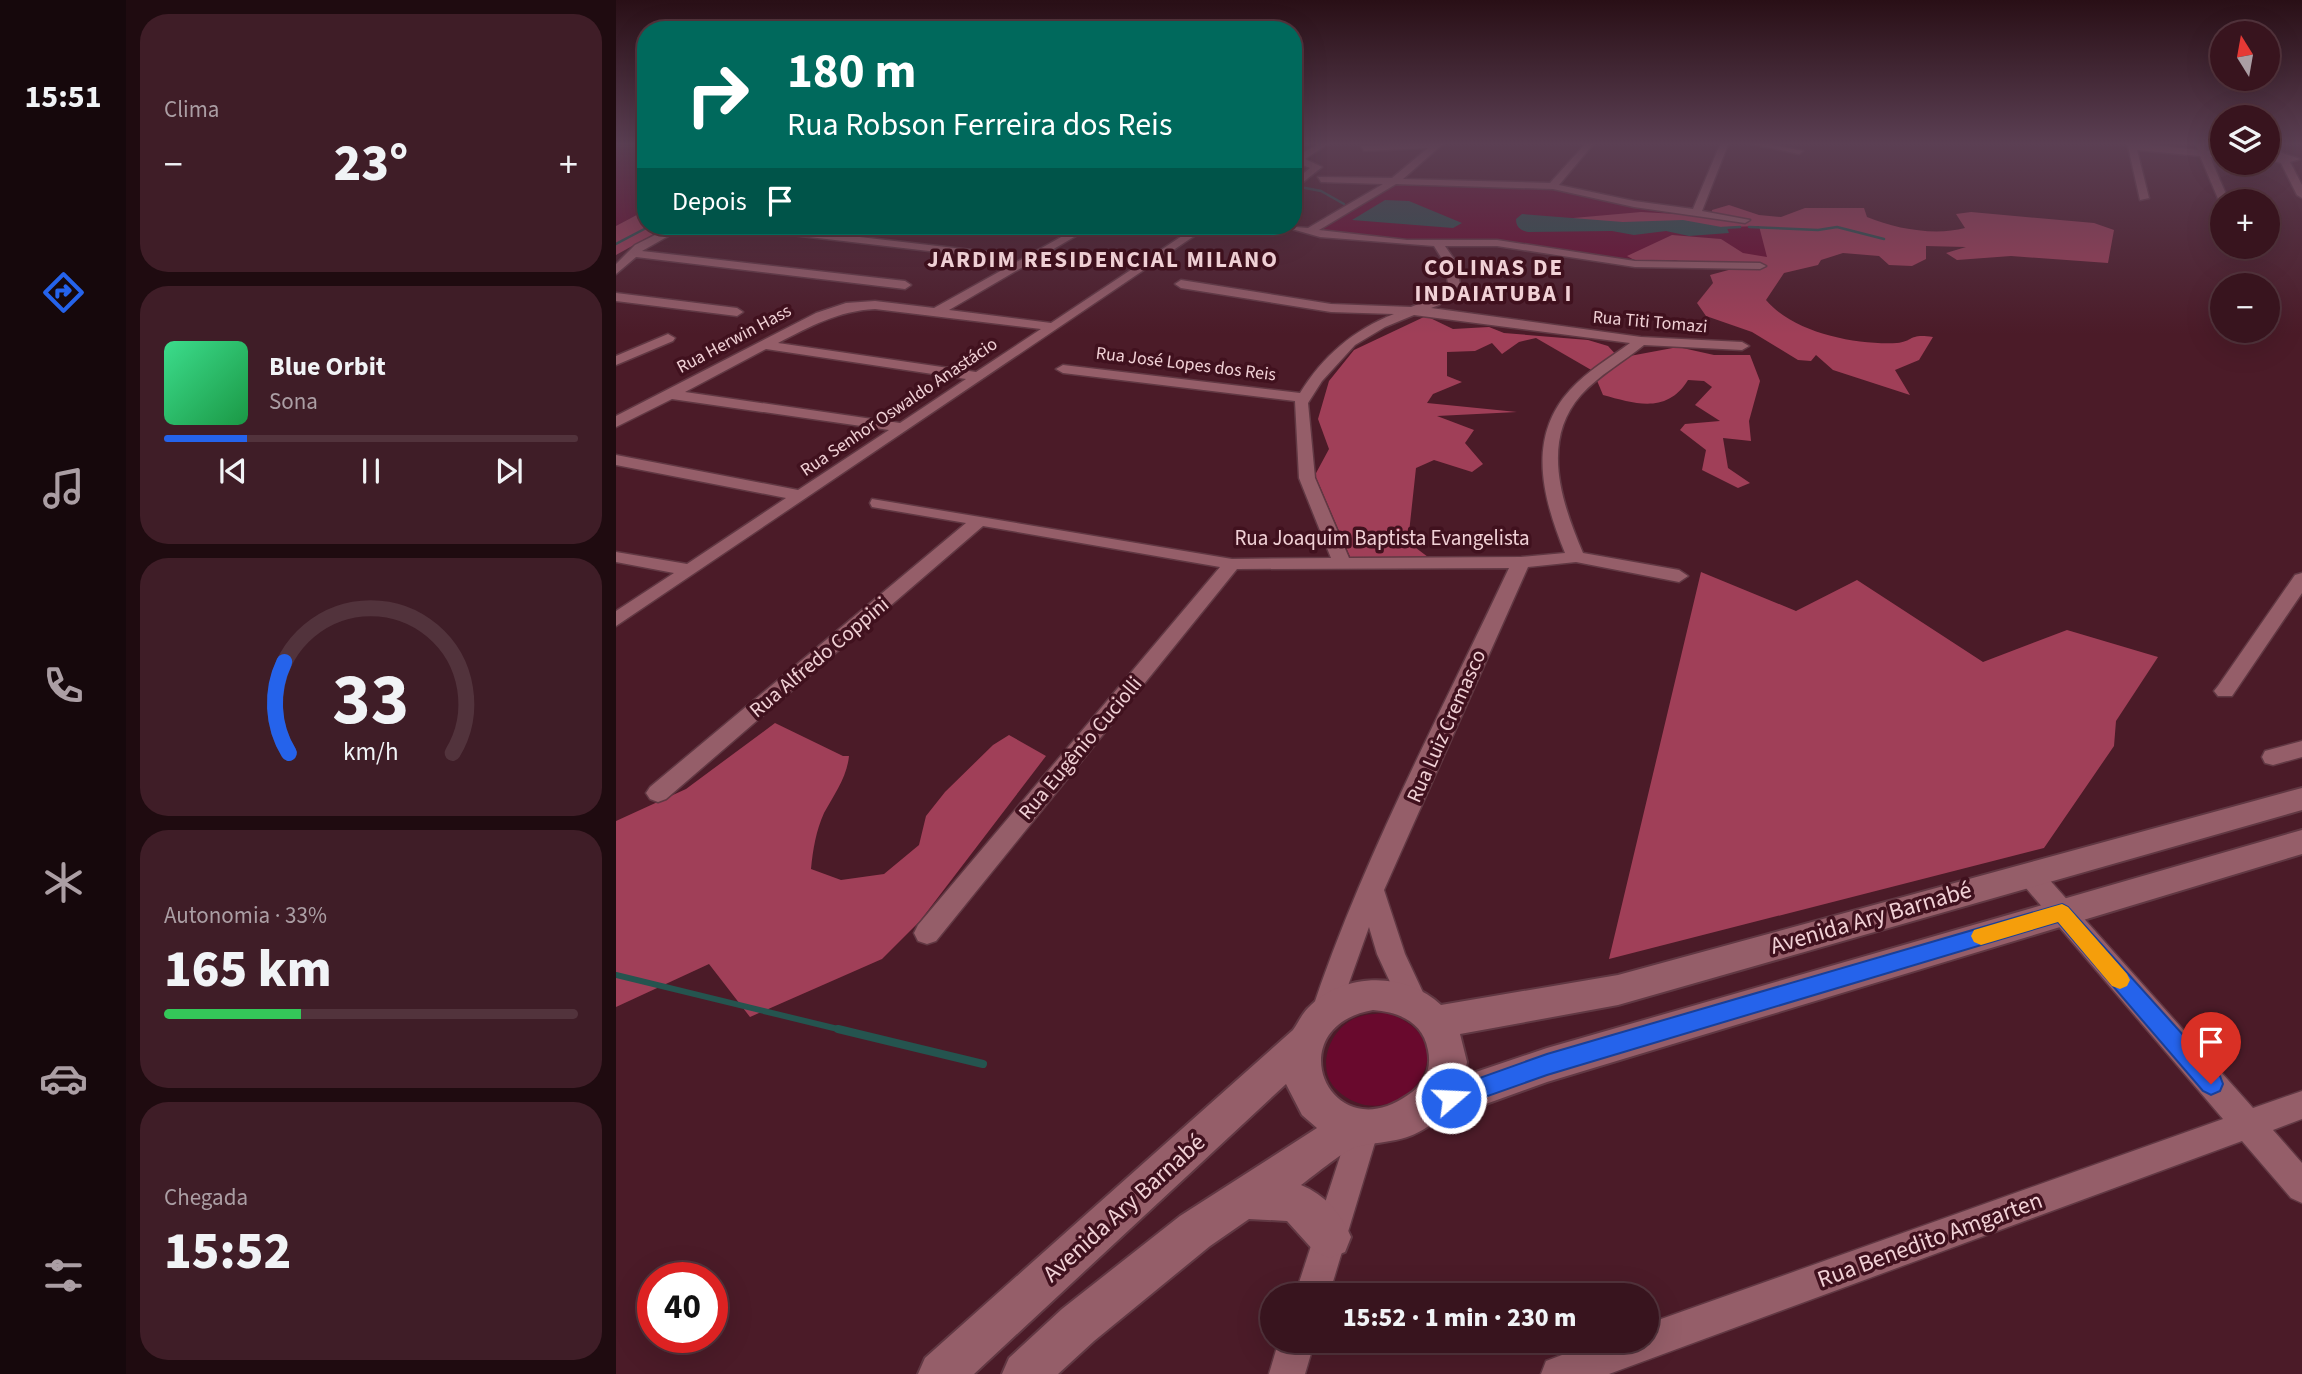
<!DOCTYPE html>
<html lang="pt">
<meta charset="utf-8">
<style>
body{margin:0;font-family:"Source Sans 3",sans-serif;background:#3f1d27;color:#f1f3f6;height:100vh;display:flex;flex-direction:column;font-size:26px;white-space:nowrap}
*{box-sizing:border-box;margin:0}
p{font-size:23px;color:#ab9ea4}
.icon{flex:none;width:38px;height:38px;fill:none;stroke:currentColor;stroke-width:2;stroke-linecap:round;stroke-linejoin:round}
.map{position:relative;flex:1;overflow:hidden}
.drawer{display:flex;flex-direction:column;gap:14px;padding:14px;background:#1f0b10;width:490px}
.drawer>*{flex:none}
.hud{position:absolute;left:21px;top:21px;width:665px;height:214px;border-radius:28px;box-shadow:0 7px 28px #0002,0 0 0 2px #52333c;background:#00695c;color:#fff;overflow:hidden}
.needle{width:46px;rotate:349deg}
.tools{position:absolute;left:1594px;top:21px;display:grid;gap:14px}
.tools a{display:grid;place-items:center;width:70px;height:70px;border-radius:50%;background:#38141e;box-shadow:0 7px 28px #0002,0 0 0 2px #52333c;font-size:35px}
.speed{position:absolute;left:21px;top:1262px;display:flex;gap:14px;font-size:35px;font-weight:700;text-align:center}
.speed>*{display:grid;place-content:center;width:91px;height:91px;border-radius:50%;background:#38141e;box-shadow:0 7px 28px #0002,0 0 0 2px #52333c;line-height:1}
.speed .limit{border:10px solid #d22;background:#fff;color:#111}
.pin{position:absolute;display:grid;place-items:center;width:60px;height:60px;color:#fff;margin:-72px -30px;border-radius:50% 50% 50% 0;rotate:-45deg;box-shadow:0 0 7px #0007}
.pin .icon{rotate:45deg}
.me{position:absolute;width:77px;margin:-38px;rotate:71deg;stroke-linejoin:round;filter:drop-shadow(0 0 5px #0008)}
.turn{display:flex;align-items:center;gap:24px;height:147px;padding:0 35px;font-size:32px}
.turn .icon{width:91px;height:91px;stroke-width:2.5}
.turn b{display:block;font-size:49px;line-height:60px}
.then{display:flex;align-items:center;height:66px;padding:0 35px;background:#0003;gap:14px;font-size:26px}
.big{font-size:52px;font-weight:800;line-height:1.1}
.drawer .card{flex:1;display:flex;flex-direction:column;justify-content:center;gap:10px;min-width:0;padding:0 24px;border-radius:28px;background:#3f1d27}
.drawer .dial{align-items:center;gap:0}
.dial svg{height:182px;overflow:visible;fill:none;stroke:#52333c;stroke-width:7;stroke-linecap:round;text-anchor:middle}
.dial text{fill:#f1f3f6;stroke:none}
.song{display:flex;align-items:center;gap:21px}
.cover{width:84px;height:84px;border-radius:10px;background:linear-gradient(135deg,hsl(150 70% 55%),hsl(140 70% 35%))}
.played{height:7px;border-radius:4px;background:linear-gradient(90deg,#2563eb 20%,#52333c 20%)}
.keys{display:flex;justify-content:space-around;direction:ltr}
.heat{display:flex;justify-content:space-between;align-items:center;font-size:38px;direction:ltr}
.charge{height:10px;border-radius:5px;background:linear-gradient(90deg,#34c759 33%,#52333c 0)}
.trip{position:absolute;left:644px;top:1283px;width:399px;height:70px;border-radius:35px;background:#38141e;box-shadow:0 7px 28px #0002,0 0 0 2px #52333c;font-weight:800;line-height:70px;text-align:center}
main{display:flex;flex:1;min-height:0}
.tabs{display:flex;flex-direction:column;width:126px;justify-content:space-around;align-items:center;background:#16080c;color:#ab9ea4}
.tabs .icon{width:49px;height:49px}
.tabs .selected{color:#2563eb}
.tabs b{font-size:32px;color:#f1f3f6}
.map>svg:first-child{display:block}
</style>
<main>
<nav class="tabs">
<b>15:51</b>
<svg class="icon selected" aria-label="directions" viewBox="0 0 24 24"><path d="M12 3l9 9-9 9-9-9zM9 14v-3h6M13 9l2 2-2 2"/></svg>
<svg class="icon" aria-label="music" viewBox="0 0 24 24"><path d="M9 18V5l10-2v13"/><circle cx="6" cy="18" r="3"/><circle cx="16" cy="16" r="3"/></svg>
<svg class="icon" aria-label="phone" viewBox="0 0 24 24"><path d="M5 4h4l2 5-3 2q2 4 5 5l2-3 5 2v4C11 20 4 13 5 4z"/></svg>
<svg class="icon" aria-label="climate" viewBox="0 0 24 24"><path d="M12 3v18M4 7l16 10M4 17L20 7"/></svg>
<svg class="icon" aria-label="car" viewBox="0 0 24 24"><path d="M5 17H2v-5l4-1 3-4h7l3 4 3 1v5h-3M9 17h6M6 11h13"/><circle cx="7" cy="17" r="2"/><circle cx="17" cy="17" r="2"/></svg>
<svg class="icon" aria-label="filters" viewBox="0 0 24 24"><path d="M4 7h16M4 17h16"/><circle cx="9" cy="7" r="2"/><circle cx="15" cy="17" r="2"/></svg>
</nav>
<section class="drawer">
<div class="card"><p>Clima</p>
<div class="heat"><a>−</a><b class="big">23°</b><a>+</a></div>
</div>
<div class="card">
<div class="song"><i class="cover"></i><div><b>Blue Orbit</b><p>Sona</p></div></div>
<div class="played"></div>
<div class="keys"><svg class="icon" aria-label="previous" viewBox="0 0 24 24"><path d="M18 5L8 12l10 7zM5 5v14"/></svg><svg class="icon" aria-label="pause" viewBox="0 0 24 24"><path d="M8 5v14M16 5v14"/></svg><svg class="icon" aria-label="next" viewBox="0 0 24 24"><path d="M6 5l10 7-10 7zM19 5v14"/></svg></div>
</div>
<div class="card dial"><svg viewBox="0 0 100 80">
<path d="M14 69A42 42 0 1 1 86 69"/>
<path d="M14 69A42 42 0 0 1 12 29" stroke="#2563eb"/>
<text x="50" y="56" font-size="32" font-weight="700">33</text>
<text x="50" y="72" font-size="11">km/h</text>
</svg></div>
<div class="card"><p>Autonomia · 33%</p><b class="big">165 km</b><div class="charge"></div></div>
<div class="card"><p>Chegada</p><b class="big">15:52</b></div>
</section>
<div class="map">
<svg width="1686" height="1374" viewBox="0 0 1686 1374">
<rect width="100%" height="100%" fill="#4b1b28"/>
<!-- green -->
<g fill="#69092d">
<path d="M0,142H30V210L0,226Z"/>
<path d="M776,183L920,187L1027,208L1132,222L1146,230L1170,262C1110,261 1051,263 993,257C957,254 922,244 886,242C828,238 761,249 705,228Z"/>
<path d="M770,1013C862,1041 780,1145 721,1090C700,1070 712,1034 734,1021C745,1014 757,1014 770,1013Z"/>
</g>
<!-- forest -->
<g fill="#a03f58">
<path d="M1113,205L1143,215L1165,217L1189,208H1248L1251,217C1280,229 1319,236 1349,228L1340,214L1355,212L1478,223L1498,230L1492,263L1395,256L1341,260L1330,253L1350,247L1310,246V259L1296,266L1273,265L1263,256L1227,253L1205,260L1202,265L1168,273L1150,300C1178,333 1240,345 1281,343C1298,341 1293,333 1317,337L1303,360L1279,370L1294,395L1217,370L1200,355L1195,361L1182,360L1136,332L1090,316L1081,303L1097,283L1094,275L1120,268L1081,266L1059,260L1022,262L1011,256L1056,235L1105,239L1127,253L1151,257L1143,226L1080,228L946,219L1025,212L1096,216V210Z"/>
<path d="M30,210V226H52L0,255V226Z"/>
<path d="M810,316L837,329L873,327L888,333L972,340L992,346L1003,358L1062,347L1098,355H1134L1144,381L1133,421L1135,441L1107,438L1112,468L1134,483L1122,488L1086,470L1090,450L1064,430L1069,424L1104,421L1079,405L1096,387L1088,381L1072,380C1051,414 1020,404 987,395L977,371L920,338L903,342L886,354L876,343L859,351L831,352V376L846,382L817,394L811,403L901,412L821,416L858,430L849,443L867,464L856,472L818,460L800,468L792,542L812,557L778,569L735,559L699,475L713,449L702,419L713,381L738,350Z"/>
<path d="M1085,572L1180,611L1241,580L1367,662L1451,630L1542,657L1500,721L1498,746L1428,848L993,959Z"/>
<path d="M159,723L227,756H233C231,777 218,795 208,813C200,831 197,849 195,869L225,880L268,874L303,845L310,816L329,792L377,745L393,735L430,756L304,921L266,959L134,1017L93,964L0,1007V821L70,789Z"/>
</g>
<!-- water -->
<g fill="#25544f">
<path d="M769,200L793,201L846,223L837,228L736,220Z"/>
<path d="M906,214L1007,222L1067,220L1111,228L1113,233L1073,236L1050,231L1018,235L996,231L912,232C904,230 900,227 900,219Z"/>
</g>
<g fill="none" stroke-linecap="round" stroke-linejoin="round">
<!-- stream-far2 -->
<g stroke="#25544f" stroke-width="2.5">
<path d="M684,187L705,191L728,204"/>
<path d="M1133,227L1202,230L1221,227L1268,239"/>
<path d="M1106,228L1124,227"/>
<path d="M0,244L34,226"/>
</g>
<!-- stream-far1 -->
<path stroke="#25544f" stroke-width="6" d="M0,975L230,1031"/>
<!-- stream -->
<path stroke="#25544f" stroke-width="8" d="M222,1029L367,1064"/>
<!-- minor casing -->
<g stroke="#613843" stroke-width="3">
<g id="minor">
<path d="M706,142H715L689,159L706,167L677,190V182L694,168L677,161V155L681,156Z"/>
<path d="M829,142L787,179L934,183L971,142H979L943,185L1018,201L1077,209L1105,142H1113L1086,211L1134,220L1129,223L1018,207L937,189L780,184L703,230L791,240H881L1019,261L1144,263L1150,266L1144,269L1019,267L881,246H829L840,262L844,284L823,305L815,308L1025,337L1126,342L1133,346L1126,350L1028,345C1007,362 983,375 965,395C924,441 946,504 967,553L1063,570L1072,576L1063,582L960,562L912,567L768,890L789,954L811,1001L807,1010L797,1013L787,1010L761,954L753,927L718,1025L708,1029L698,1025L694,1016C745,861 824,715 893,568L621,569L320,941L311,944L302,941L298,933L302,925L604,567L367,526L50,799L42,802L34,799L30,793L34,787L350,523L256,507L254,503L256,499L616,559L715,558L683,478L679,401L447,373L440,369L447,365L684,393C707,356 737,330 778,314L715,312L565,288L559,284L565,280L715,304L795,307L815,299L832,283L828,262L818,246L704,237L665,226L692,228L767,184L705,182L702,177L776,178L812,148L748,151L745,146ZM798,315L1014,343C994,358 971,371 954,390C910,438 927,499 949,553L905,557L733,558L699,478L692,403L706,381L739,345L769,327Z"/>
<path d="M1126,142H1143L1187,151L1183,154Z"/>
<path d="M1511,142L1582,150L1579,142H1587L1591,151L1606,152V158L1594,157L1613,201L1606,204L1603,201L1584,156L1521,150L1533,198L1524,200Z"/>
<path d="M1660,151L1684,159L1674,162L1686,185V198L1681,195L1665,163L1652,159V153Z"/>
<path d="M57,226H70L26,251L289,281L295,285L289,289L20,257L0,274V264L19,245Z"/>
<path d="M119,226H149L373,252L379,255L373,258L124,229Z"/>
<path d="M465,226H477L333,310L435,323L581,226H593L0,626V611L58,573L0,562V552L71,564L170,498L0,465V455L182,490L273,430L56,399L0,427V416L200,313L230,303L259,301L318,308ZM259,309L425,329L360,372L162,343C195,326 222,311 259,309ZM150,349L350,379L284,423L69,392Z"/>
<path d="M0,293L121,308L127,312L121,316L0,301Z"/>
<path d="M52,334L59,338L57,341L0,365V356Z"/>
<path d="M1686,573V593L1616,696H1602L1598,691L1602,686L1679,575Z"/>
<path d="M1686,741V757L1657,765L1649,763L1646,757L1649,751Z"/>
<path d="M1413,864L1422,867L1637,1108L1686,1091V1119L1657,1130L1686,1163V1203L1675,1198L1626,1141L993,1374H925L930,1361L986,1340H1031V1324L1607,1119L1404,881L1400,874L1404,867Z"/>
<path d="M748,1114L759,1118L763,1129L713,1295H679L733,1129L737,1118Z"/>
<path d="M663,1340H699L689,1374H653Z"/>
</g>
</g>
<!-- tertiary casing -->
<g stroke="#613843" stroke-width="4">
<path id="tertiary" d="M1686,788V810L1002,1005L844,1034L851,1062L848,1076L931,1048L1686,830V854L931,1082L817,1123C790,1143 773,1140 744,1146C730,1148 699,1175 685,1185C709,1195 725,1213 735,1237L729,1252L714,1258L699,1252L671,1221L633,1219L594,1246L478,1341L442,1374H386L393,1358L446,1309L564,1216L701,1128L686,1115L670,1084L358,1374H302L309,1358L677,1030C682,1023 686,1014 692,1008C726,972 790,971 825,1005L1002,975ZM757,1010C783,1012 807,1022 812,1050C816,1069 809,1084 792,1095C713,1151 661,1027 757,1010Z"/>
</g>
<!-- minor -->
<use href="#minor" fill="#955e69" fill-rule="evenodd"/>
<!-- tertiary -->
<use href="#tertiary" fill="#955e69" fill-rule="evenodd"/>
</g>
<!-- sky -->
<linearGradient id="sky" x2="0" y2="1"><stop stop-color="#290f16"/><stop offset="0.43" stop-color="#5b3f53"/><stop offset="1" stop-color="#5b3f53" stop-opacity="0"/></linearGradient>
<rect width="1686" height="334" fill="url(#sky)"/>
<!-- route -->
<path fill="#2563eb" stroke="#184099" stroke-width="2" d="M1446,904L1452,907L1604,1076L1607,1084L1604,1091L1595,1095L1587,1091L1442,922L931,1075L835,1109L827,1106L824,1098L827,1091L931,1054Z"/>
<!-- slow -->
<path fill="#f59e0b" d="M1446,904L1452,907L1511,974L1514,980L1511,986L1504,989L1496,986L1442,922L1365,945L1358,942L1355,936L1358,930Z"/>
<g text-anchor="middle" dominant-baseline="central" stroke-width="7" stroke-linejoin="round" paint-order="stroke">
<!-- far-street labels -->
<g font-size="18" fill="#f1d1d6" stroke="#40111e">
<text transform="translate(1034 322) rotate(5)">Rua Titi Tomazi</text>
<text transform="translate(118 339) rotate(-28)">Rua Herwin Hass</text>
<text transform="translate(570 364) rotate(7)">Rua José Lopes dos Reis</text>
<text transform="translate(283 407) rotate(-34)">Rua Senhor Oswaldo Anastácio</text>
</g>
<!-- street labels -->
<g font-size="21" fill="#f1d1d6" stroke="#40111e">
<text x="766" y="538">Rua Joaquim Baptista Evangelista</text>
<text transform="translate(203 657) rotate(-40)">Rua Alfredo Coppini</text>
<text transform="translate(830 726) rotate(-66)">Rua Luiz Cremasco</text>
<text transform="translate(464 748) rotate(-50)">Rua Eugênio Cuciolli</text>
</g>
<!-- far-district labels -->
<g font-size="23" font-weight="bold" letter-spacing="2" fill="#f1d1d6" stroke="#40111e">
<text x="487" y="259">JARDIM RESIDENCIAL MILANO</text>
<text x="878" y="267">COLINAS DE<tspan x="878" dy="26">INDAIATUBA I</tspan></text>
</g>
<!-- near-street labels -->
<g font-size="24" fill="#f1d1d6" stroke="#40111e">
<text transform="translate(1255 918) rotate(-16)">Avenida Ary Barnabé</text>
<text transform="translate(508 1208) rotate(-42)">Avenida Ary Barnabé</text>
<text transform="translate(1314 1240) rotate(-20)">Rua Benedito Amgarten</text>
</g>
</g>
</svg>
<div class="tools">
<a><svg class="needle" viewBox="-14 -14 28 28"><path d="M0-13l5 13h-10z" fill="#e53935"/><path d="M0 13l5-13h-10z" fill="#ab9ea4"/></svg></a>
<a><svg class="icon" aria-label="layers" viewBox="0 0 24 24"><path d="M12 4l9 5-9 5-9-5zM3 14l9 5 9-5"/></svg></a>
<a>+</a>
<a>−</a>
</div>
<div class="speed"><div class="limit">40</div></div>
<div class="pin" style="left:1595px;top:1084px;background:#d93025"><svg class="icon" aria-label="arrive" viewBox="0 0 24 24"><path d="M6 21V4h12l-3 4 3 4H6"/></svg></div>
<svg class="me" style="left:835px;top:1098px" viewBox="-20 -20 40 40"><circle r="17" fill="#2563eb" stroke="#fff" stroke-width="3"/><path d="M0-11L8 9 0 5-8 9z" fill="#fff"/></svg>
<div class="trip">15:52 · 1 min · 230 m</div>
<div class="hud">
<div class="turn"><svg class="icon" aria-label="right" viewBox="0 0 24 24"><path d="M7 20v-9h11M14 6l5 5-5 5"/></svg><div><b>180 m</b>Rua Robson Ferreira dos Reis</div></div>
<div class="then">Depois<svg class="icon" aria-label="arrive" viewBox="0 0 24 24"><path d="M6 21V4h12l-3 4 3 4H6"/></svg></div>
</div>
</div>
</main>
